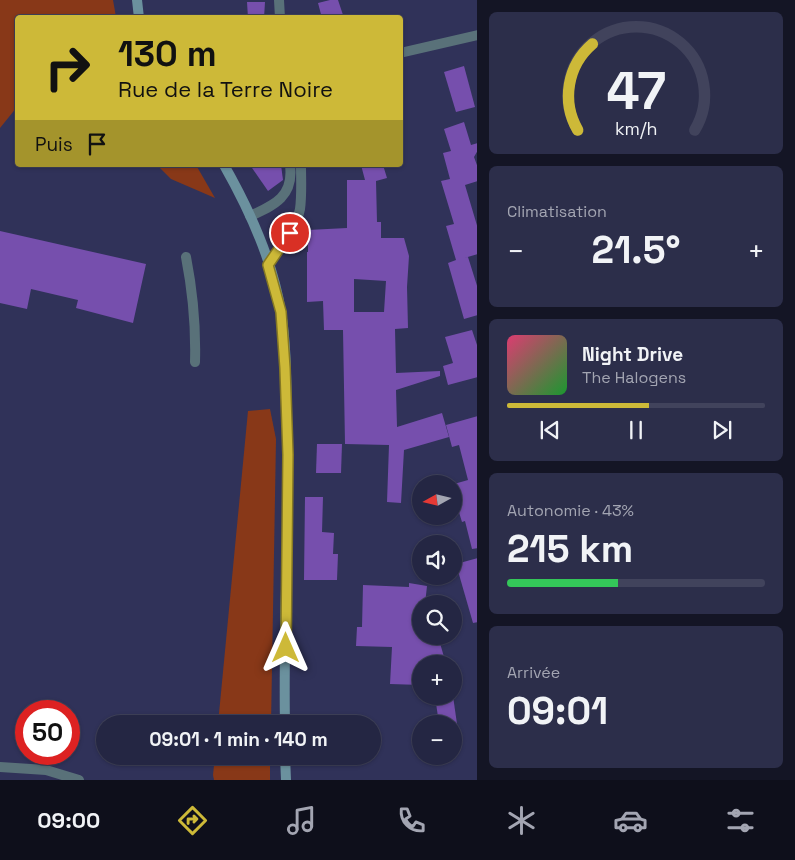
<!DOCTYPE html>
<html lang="fr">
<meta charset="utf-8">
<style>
body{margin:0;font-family:"Space Grotesk",sans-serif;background:#2c2e4a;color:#f1f3f6;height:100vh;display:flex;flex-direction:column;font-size:19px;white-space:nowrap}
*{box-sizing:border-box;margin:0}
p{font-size:16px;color:#a3a5b2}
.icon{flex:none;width:28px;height:28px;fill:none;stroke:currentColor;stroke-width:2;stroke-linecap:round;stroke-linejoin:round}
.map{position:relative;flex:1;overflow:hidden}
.side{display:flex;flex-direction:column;gap:12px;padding:12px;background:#141525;width:318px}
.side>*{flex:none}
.banner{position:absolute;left:15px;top:15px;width:388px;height:152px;border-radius:5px;box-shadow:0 1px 4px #0004,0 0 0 1px #41435c;background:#cdb938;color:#111;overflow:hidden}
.needle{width:32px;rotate:262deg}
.controls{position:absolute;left:412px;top:475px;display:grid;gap:10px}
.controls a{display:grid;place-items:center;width:50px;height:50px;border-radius:50%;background:#242643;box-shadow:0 1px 4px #0004,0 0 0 1px #41435c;font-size:25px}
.speed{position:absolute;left:15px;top:700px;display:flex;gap:10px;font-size:25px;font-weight:700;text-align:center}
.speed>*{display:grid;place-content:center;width:65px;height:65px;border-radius:50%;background:#242643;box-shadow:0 1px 4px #0004,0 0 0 1px #41435c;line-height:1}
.speed .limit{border:8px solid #d22;background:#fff;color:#111}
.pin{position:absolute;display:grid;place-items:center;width:42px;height:42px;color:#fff;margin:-21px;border:2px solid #fff;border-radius:50%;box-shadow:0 1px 5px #0007}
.me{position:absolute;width:55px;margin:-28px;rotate:0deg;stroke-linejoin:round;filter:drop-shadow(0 0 4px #0008)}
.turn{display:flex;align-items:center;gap:18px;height:105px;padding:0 20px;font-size:22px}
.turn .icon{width:65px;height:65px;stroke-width:2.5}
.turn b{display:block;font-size:35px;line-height:42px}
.then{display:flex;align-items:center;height:48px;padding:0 20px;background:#0003;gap:10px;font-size:19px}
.big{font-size:38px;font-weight:800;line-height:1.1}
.side .widget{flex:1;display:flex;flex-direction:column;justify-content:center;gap:8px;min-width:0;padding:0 18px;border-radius:8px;background:#2c2e4a}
.side .dial{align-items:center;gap:0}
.dial svg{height:130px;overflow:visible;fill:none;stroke:#41435c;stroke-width:7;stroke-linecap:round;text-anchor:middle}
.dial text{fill:#f1f3f6;stroke:none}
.song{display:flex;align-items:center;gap:15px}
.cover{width:60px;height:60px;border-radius:8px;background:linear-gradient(135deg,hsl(340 70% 55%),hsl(130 70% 35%))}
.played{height:5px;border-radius:2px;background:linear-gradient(90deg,#cdb938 55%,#41435c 55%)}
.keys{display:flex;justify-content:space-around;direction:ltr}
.heat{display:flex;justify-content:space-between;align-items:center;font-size:28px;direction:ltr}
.charge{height:8px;border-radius:4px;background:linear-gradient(90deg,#34c759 43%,#41435c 0)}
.trip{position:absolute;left:96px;top:715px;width:285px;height:50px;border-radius:25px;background:#242643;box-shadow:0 1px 4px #0004,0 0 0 1px #41435c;font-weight:800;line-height:50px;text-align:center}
.menu{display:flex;height:80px;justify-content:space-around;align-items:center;background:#0e0f1b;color:#a3a5b2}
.menu .icon{width:35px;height:35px}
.menu .current{color:#cdb938}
.menu b{font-size:22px;color:#f1f3f6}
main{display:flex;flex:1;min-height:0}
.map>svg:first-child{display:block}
</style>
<main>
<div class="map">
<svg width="478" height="780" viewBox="0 0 478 780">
<rect width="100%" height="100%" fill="#303259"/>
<!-- green -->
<g fill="#883818">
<path d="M0,0H113L116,17L18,18L17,107L0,128Z"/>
<path d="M157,165H196L215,198L171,179Z"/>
<path d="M270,409L276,439L271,724H218L248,411Z"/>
<path d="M215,756H270V780H214L213,775Z"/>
</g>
<!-- building -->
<g fill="#764fad" fill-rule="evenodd">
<path d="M330,0H338L344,18H322L318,3Z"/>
<path d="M247,2H265L264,18H248Z"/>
<path d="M464,66L475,107L456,112L444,72Z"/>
<path d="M464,122L471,145L478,143V150L474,157L478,168V181L465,185L478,229V254L461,259L468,257L478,289V315L464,319L448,263L456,260L446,226L454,224L441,181L450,179L443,153L451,151L444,129Z"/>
<path d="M250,165H281L283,180L268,191Z"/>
<path d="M361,165H383L387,178L376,181L377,222H381V238H404L409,256L407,287L408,328L395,329L396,373L440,371V376L396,390L397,427L442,413L449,437L404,450L401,503L387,502L389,445L345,444L343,330H324L323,301L307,302V252H308V230L347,228V180H365ZM354,279L386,281L384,312H354Z"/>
<path d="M0,231L146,264L133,323L76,308L78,300L31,289L27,309L0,303Z"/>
<path d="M472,330L478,348V377L448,385L443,366L453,363L445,337Z"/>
<path d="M478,416V548L472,549L465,521L462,522L454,496V484L468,480L459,445L452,447L446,425Z"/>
<path d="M317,444H342L341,473H316Z"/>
<path d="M305,497H323L322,532L334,533L333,554H338L337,580H304Z"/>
<path d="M478,558V622L473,623L456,564Z"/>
<path d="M409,583L427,586L425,604H421V636H438L446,664H421V685L390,684L392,647L356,646L357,627H362L363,585L409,587Z"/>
<path d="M435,696H453L457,724H439Z"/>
</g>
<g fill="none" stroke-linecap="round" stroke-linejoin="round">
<!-- service -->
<path stroke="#597179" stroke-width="10" d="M186,257C193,293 196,326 195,362"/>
<!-- minor -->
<g stroke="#597179" stroke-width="10">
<path d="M400,53L478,35"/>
<path d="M0,767L46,770L79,780"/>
</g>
<!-- tertiary -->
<g stroke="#597179" stroke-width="10">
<path d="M279,0L280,18"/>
<path d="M250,216C275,205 294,196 290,165"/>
<path d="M268,265C280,248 296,230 300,209C302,195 301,179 301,165"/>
</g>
<!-- secondary -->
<g stroke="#6b919e" stroke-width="10">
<path d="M137,0L139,18"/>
<path d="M224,165C249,209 273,262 281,312C287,348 286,386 287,422C290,522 283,623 285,724"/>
<path d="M285,756L286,780"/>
</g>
</g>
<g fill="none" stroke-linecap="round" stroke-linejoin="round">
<!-- route casing -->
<g stroke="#857824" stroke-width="12">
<path id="route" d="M286,648L288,455L285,368L281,312L268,265L290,233"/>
</g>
<!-- route -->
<use href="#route" stroke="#cdb938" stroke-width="9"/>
</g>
</svg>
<div class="controls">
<a><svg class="needle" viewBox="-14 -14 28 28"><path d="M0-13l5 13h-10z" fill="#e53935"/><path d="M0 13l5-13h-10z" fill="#a3a5b2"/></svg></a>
<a><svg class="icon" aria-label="sound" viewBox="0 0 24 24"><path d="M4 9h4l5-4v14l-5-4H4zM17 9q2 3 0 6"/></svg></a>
<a><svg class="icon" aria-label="search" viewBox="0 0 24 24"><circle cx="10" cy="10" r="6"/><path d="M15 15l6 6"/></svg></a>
<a>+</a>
<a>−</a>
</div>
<div class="speed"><div class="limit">50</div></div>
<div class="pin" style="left:290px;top:233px;background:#d93025"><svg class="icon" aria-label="arrive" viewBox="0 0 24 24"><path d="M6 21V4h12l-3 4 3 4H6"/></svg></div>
<svg class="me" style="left:286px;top:648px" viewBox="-20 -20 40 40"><path d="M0-17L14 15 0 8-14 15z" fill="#cdb938" stroke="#fff" stroke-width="4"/></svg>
<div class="trip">09:01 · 1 min · 140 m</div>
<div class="banner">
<div class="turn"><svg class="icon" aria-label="right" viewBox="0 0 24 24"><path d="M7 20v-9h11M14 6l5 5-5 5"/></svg><div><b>130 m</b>Rue de la Terre Noire</div></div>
<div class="then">Puis<svg class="icon" aria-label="arrive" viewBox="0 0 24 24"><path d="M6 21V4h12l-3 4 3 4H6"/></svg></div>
</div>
</div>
<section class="side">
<div class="widget dial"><svg viewBox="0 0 100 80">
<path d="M14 69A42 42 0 1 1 86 69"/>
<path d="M14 69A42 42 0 0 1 23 16" stroke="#cdb938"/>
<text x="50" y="56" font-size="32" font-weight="700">47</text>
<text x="50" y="72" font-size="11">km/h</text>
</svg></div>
<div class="widget"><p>Climatisation</p>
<div class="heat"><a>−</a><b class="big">21.5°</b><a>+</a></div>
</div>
<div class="widget">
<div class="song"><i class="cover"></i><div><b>Night Drive</b><p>The Halogens</p></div></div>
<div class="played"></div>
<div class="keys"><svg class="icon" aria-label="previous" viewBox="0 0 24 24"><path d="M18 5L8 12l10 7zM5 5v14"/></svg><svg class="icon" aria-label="pause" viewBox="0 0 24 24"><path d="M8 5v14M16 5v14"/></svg><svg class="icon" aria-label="next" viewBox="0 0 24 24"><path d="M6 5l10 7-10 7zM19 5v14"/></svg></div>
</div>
<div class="widget"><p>Autonomie · 43%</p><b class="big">215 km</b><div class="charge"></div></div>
<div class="widget"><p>Arrivée</p><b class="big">09:01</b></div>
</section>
</main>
<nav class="menu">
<b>09:00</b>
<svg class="icon current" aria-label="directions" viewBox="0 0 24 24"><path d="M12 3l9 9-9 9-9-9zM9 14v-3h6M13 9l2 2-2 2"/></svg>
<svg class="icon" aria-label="music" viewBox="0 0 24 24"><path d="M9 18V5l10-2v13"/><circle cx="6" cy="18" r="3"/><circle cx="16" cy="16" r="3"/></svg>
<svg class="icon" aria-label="phone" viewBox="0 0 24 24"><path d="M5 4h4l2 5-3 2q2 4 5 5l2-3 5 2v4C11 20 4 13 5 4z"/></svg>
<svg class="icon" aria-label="climate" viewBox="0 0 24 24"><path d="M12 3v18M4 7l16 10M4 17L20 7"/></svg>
<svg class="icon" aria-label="car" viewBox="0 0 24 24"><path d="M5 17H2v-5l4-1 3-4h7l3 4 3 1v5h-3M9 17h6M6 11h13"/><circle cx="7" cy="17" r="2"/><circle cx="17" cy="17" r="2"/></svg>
<svg class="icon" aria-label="filters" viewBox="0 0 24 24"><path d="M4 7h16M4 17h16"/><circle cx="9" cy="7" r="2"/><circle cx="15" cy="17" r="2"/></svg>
</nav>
